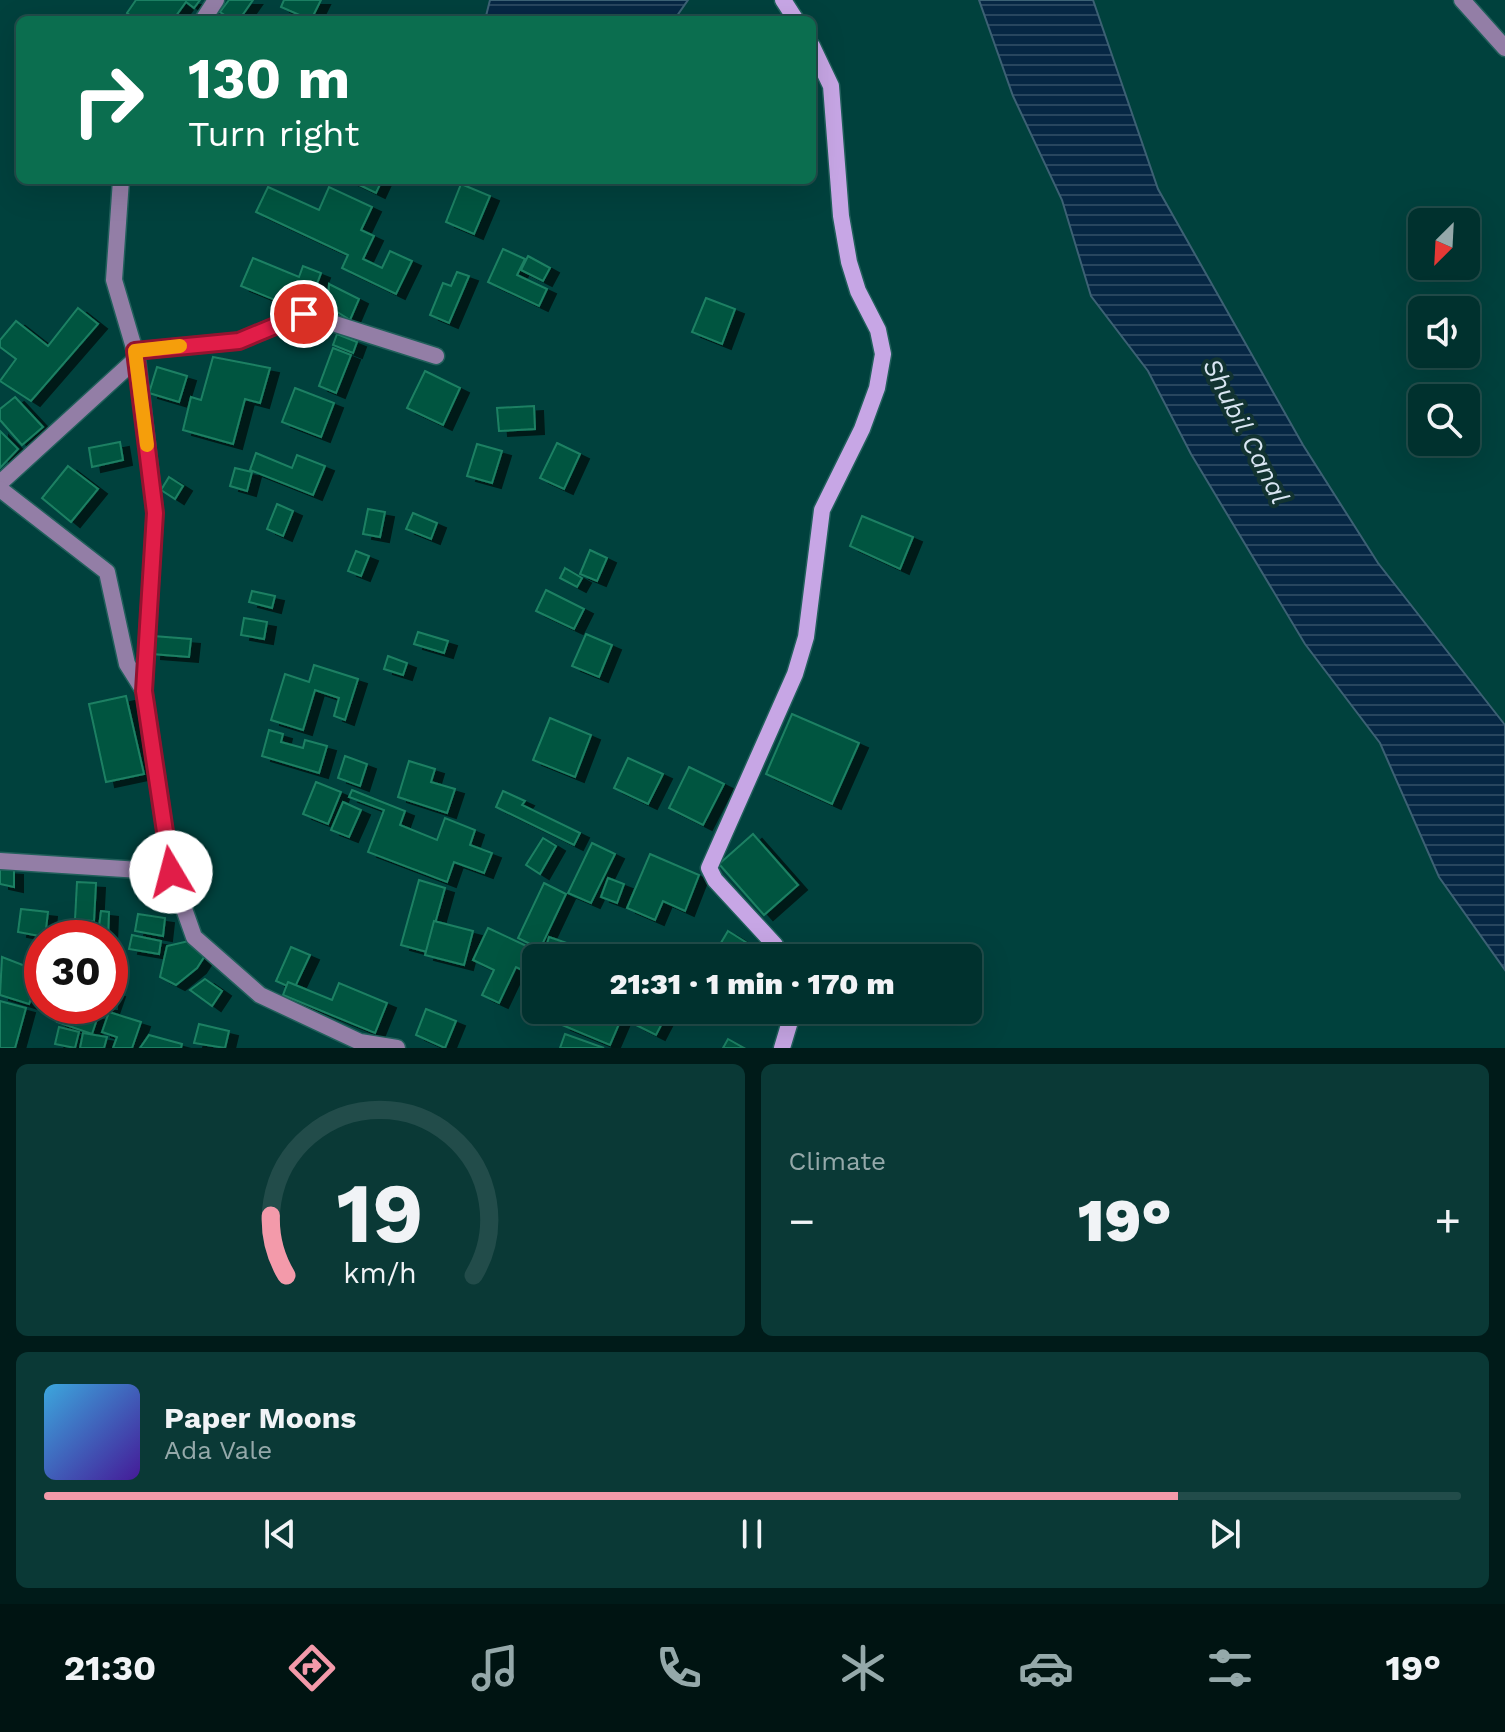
<!DOCTYPE html>
<meta charset="utf-8">
<style>
body{margin:0;font-family:"Work Sans",sans-serif;background:#0a3936;color:#f1f3f6;height:100vh;display:flex;flex-direction:column;font-size:30px;white-space:nowrap}
*{box-sizing:border-box;margin:0}
p{font-size:26px;color:#95a9aa}
.icon{flex:none;width:44px;height:44px;fill:none;stroke:currentColor;stroke-width:2;stroke-linecap:round;stroke-linejoin:round}
.map{position:relative;height:1048px;overflow:hidden}
.side{display:flex;flex-direction:column;gap:16px;padding:16px;background:#001b19;flex:1}
.side>*{flex:none}
.top-card{position:absolute;left:16px;top:16px;width:800px;height:168px;border-radius:12px;box-shadow:0 8px 32px #0002,0 0 0 2px #224c4a;background:#0b6e4f;color:#fff;overflow:hidden}
.needle{width:52px;rotate:204deg}
.buttons{position:absolute;left:1408px;top:208px;display:grid;gap:16px}
.buttons a{display:grid;place-items:center;width:72px;height:72px;border-radius:12px;background:#00312e;box-shadow:0 8px 32px #0002,0 0 0 2px #224c4a;font-size:40px}
.speed{position:absolute;left:24px;top:920px;display:flex;gap:16px;font-size:40px;font-weight:700;text-align:center}
.speed>*{display:grid;place-content:center;width:104px;height:104px;border-radius:50%;background:#00312e;box-shadow:0 8px 32px #0002,0 0 0 2px #224c4a;line-height:1}
.speed .limit{border:12px solid #d22;background:#fff;color:#111}
.pin{position:absolute;display:grid;place-items:center;width:68px;height:68px;color:#fff;margin:-34px;border:4px solid #fff;border-radius:50%;box-shadow:0 2px 8px #0007}
.me{position:absolute;width:88px;margin:-44px;rotate:352deg;stroke-linejoin:round;filter:drop-shadow(0 0 6px #0008)}
.turn{display:flex;align-items:center;gap:28px;height:168px;padding:0 40px;font-size:36px}
.turn .icon{width:104px;height:104px;stroke-width:2.5}
.turn b{display:block;font-size:56px;line-height:68px}
.big{font-size:60px;font-weight:800;line-height:1.1}
.side .card{flex:1;display:flex;flex-direction:column;justify-content:center;gap:12px;min-width:0;padding:0 28px;border-radius:12px;background:#0a3936}
.side .dial{align-items:center;gap:0}
.dial svg{height:208px;overflow:visible;fill:none;stroke:#224c4a;stroke-width:7;stroke-linecap:round;text-anchor:middle}
.dial text{fill:#f1f3f6;stroke:none}
.song{display:flex;align-items:center;gap:24px}
.cover{width:96px;height:96px;border-radius:12px;background:linear-gradient(135deg,hsl(200 70% 55%),hsl(260 70% 35%))}
.played{height:8px;border-radius:4px;background:linear-gradient(90deg,#f39aaa 80%,#224c4a 80%)}
.keys{display:flex;justify-content:space-around;direction:ltr}
.heat{display:flex;justify-content:space-between;align-items:center;font-size:44px;direction:ltr}
.side .tiles{flex:1;display:grid;gap:16px;grid-template-columns:1fr 1fr}
.card:last-child{grid-column:span 2}
.trip{position:absolute;left:522px;top:944px;width:460px;height:80px;border-radius:12px;background:#00312e;box-shadow:0 8px 32px #0002,0 0 0 2px #224c4a;font-weight:800;line-height:80px;text-align:center}
.tab-bar{display:flex;height:128px;justify-content:space-around;align-items:center;background:#001412;color:#95a9aa}
.tab-bar .icon{width:56px;height:56px}
.tab-bar .active{color:#f39aaa}
.tab-bar b{font-size:36px;color:#f1f3f6}
.map>svg:first-child{display:block}
</style>
<div class="map">
<svg width="1505" height="1048" viewBox="0 0 1505 1048">
<defs>
<pattern id="water-rules" width="6" height="5" patternUnits="userSpaceOnUse" patternTransform="scale(2)"><rect width="6" height="5" fill="#062744"/><path d="M0 2.5h6" fill="none" stroke="#28465f"/></pattern>
<filter id="shadow"><feDropShadow dx="9" dy="5" stdDeviation="0" flood-color="#0009"/></filter>
</defs>
<rect width="100%" height="100%" fill="#00413d"/>
<!-- water -->
<g fill="url(#water-rules)" stroke="#3c6174" stroke-width="2">
<path d="M490,0H688L674,20H485Z"/>
<path d="M979,0H1093L1158,189L1303,445L1378,563L1505,725V970L1439,877L1380,743L1305,644L1191,454L1148,371L1091,296L1062,200L1013,96Z"/>
</g>
<!-- building -->
<g fill="#00553f" stroke="#1d8063" stroke-width="2" filter="url(#shadow)">
<path d="M136,0H200L194,8L186,2L173,20H136L127,13Z"/>
<path d="M229,0H253L239,20H232L220,12Z"/>
<path d="M284,0H321L311,20L281,7Z"/>
<path d="M349,180H382L376,193Z"/>
<path d="M461,184L490,196L474,234L446,222Z"/>
<path d="M268,187L319,210L329,187L372,207L361,230L374,236L363,259L382,268L390,251L412,261L396,294L342,268L348,255L256,212Z"/>
<path d="M503,249L525,259L517,275L547,289L539,306L488,282Z"/>
<path d="M528,256L550,268L543,281L521,270Z"/>
<path d="M253,258L299,277L303,266L321,273L315,289L302,283L292,307L241,286Z"/>
<path d="M457,272L469,276L449,323L430,315L443,283L451,286Z"/>
<path d="M329,284L359,299L350,320L328,306Z"/>
<path d="M706,298L735,309L722,344L692,332Z"/>
<path d="M78,308L98,324L31,401L0,381L16,359L0,347V340L16,321L48,346Z"/>
<path d="M337,334L357,342L353,353L333,345Z"/>
<path d="M333,348L351,355L336,393L319,386Z"/>
<path d="M213,357L270,368L260,403L245,399L233,444L183,430L191,397L201,400Z"/>
<path d="M157,367L187,376L179,402L149,393Z"/>
<path d="M425,371L460,388L443,425L407,408Z"/>
<path d="M295,388L334,403L321,437L282,422Z"/>
<path d="M15,397L43,427L22,445L0,420V409Z"/>
<path d="M534,406L535,429L499,431L497,408Z"/>
<path d="M0,431L18,449L0,468Z"/>
<path d="M120,442L123,460L92,467L89,448Z"/>
<path d="M557,443L580,454L564,489L540,478Z"/>
<path d="M477,444L502,451L492,483L467,476Z"/>
<path d="M256,453L292,468L297,455L325,466L313,495L250,470Z"/>
<path d="M68,466L98,489L71,522L42,498Z"/>
<path d="M235,468L252,472L247,491L230,486Z"/>
<path d="M169,477L183,486L175,499L161,490Z"/>
<path d="M277,504L293,511L283,536L267,529Z"/>
<path d="M368,509L385,512L380,537L363,534Z"/>
<path d="M413,513L437,523L431,539L406,529Z"/>
<path d="M862,516L913,537L900,569L850,546Z"/>
<path d="M590,550L607,558L597,581L580,574Z"/>
<path d="M356,551L369,556L361,576L348,571Z"/>
<path d="M565,568L582,578L577,587L560,578Z"/>
<path d="M546,590L584,609L574,629L536,611Z"/>
<path d="M252,591L275,596L272,608L249,602Z"/>
<path d="M244,618L267,622L264,639L241,635Z"/>
<path d="M418,632L448,641L444,653L414,644Z"/>
<path d="M586,634L612,645L599,677L572,666Z"/>
<path d="M153,636L191,639L189,657L152,654Z"/>
<path d="M388,656L407,663L403,675L384,669Z"/>
<path d="M314,665L358,679L345,720L334,716L339,698L315,690L303,730L271,720L285,674L309,682Z"/>
<path d="M126,696L144,774L106,782L89,704Z"/>
<path d="M792,714L859,743L832,804L766,774Z"/>
<path d="M550,718L591,735L575,777L533,760Z"/>
<path d="M269,730L283,734L281,742L303,748L305,740L327,746L319,773L262,756Z"/>
<path d="M345,756L367,764L360,786L338,778Z"/>
<path d="M628,758L663,774L648,804L614,788Z"/>
<path d="M409,761L435,769L431,782L455,789L447,813L398,797Z"/>
<path d="M689,767L724,784L703,825L669,808Z"/>
<path d="M316,782L341,792L328,824L303,814Z"/>
<path d="M352,790L405,811L400,825L437,840L445,818L475,830L470,845L492,853L484,873L454,862L447,882L368,852L384,810L349,797Z"/>
<path d="M503,791L525,801L522,805L580,833L574,845L496,807Z"/>
<path d="M343,802L361,810L349,837L331,830Z"/>
<path d="M753,834L798,885L764,915L719,864Z"/>
<path d="M543,838L556,846L540,874L526,865Z"/>
<path d="M592,843L615,854L591,903L568,893Z"/>
<path d="M650,854L699,875L685,911L663,901L655,920L627,908Z"/>
<path d="M0,869L14,870V887L0,884Z"/>
<path d="M608,878L624,884L617,903L601,897Z"/>
<path d="M419,880L445,888L427,952L401,945Z"/>
<path d="M77,882L96,883L94,921L75,920Z"/>
<path d="M544,883L566,894L540,949L518,938Z"/>
<path d="M21,909L48,912L45,937L18,932Z"/>
<path d="M101,911L109,912L108,938H83V926L99,927Z"/>
<path d="M138,914L165,918L163,936L135,931Z"/>
<path d="M434,921L473,931L464,965L425,955Z"/>
<path d="M488,928L548,956L536,958V977L516,967L499,1003L482,995L494,970L473,960Z"/>
<path d="M728,931L771,958H712Z"/>
<path d="M132,935L161,941L159,954L129,949Z"/>
<path d="M549,937L573,945L568,958L545,950Z"/>
<path d="M193,940L206,954L197,968L176,985L160,977L167,946Z"/>
<path d="M291,947L310,955L294,989L276,981Z"/>
<path d="M2,957L41,972L29,1004L0,995Z"/>
<path d="M205,979L222,991L212,1006L190,990Z"/>
<path d="M288,982L332,1000L339,983L387,1003L375,1033L283,995Z"/>
<path d="M110,990L116,992L109,1012L93,1006H110Z"/>
<path d="M0,1001L26,1008L15,1048H0Z"/>
<path d="M63,1006L98,1016L92,1034L57,1022Z"/>
<path d="M426,1009L456,1021L445,1048L416,1035Z"/>
<path d="M568,1010H605L622,1017L610,1045L562,1025Z"/>
<path d="M643,1010H669L656,1035L636,1025Z"/>
<path d="M109,1012L141,1022L132,1048H113L117,1037L102,1032Z"/>
<path d="M199,1024L229,1031L225,1048L194,1043Z"/>
<path d="M59,1027L79,1032L75,1048L55,1044Z"/>
<path d="M83,1033L107,1037L104,1048H80Z"/>
<path d="M565,1034L604,1048H560Z"/>
<path d="M149,1035L182,1044L181,1048H140Z"/>
<path d="M728,1039L744,1048H723Z"/>
</g>
<g fill="none" stroke-linecap="round" stroke-linejoin="round">
<!-- street casing -->
<g stroke="#215f5b" stroke-width="19">
<g id="street">
<path d="M1462,0L1505,48"/>
<path d="M203,20L216,0"/>
<path d="M121,180L114,280L137,358L155,513L144,691L171,872L194,937L260,995L360,1042L397,1048"/>
<path d="M135,351L239,341L304,314L436,356"/>
<path d="M0,483L137,358"/>
<path d="M0,489L107,572L127,664L144,691"/>
<path d="M0,861L171,872"/>
</g>
</g>
<!-- secondary casing -->
<g stroke="#215f5b" stroke-width="19">
<g id="secondary">
<path d="M783,0L796,20"/>
<path d="M778,958L775,945L715,880L709,868L795,674L806,637L822,510L862,429L877,388L883,354L878,330L858,291L849,262L841,216L831,86L812,46"/>
<path d="M782,1048L791,1018L790,1010"/>
</g>
</g>
<!-- street -->
<use href="#street" stroke="#937ea6" stroke-width="16"/>
<!-- secondary -->
<use href="#secondary" stroke="#c7a6e5" stroke-width="16"/>
</g>
<g fill="none" stroke-linecap="round" stroke-linejoin="round">
<!-- route casing -->
<g stroke="#92132f" stroke-width="20">
<path id="route" d="M171,872L144,691L155,513L135,351L239,341L304,314"/>
</g>
<!-- route -->
<use href="#route" stroke="#e11d48" stroke-width="14"/>
<!-- slow -->
<path stroke="#f59e0b" stroke-width="14" d="M147,445L135,351L180,346"/>
</g>
<g text-anchor="middle" dominant-baseline="central" stroke-width="8" stroke-linejoin="round" paint-order="stroke">
<!-- water labels -->
<g font-size="26" font-style="italic" fill="#dae6f3" stroke="#123331">
<text transform="translate(1246 431) rotate(63)">Shubil Canal</text>
</g>
</g>
</svg>
<div class="buttons">
<a><svg class="needle" viewBox="-14 -14 28 28"><path d="M0-13l5 13h-10z" fill="#e53935"/><path d="M0 13l5-13h-10z" fill="#95a9aa"/></svg></a>
<a><svg class="icon" aria-label="sound" viewBox="0 0 24 24"><path d="M4 9h4l5-4v14l-5-4H4zM17 9q2 3 0 6"/></svg></a>
<a><svg class="icon" aria-label="search" viewBox="0 0 24 24"><circle cx="10" cy="10" r="6"/><path d="M15 15l6 6"/></svg></a>
</div>
<div class="speed"><div class="limit">30</div></div>
<div class="pin" style="left:304px;top:314px;background:#d93025"><svg class="icon" aria-label="arrive" viewBox="0 0 24 24"><path d="M6 21V4h12l-3 4 3 4H6"/></svg></div>
<svg class="me" style="left:171px;top:872px" viewBox="-20 -20 40 40"><circle r="19" fill="#fff"/><path d="M0-13L10 11 0 6-10 11z" fill="#e11d48"/></svg>
<div class="trip">21:31 · 1 min · 170 m</div>
<div class="top-card">
<div class="turn"><svg class="icon" aria-label="right" viewBox="0 0 24 24"><path d="M7 20v-9h11M14 6l5 5-5 5"/></svg><div><b>130 m</b>Turn right</div></div>
</div>
</div>
<section class="side">
<div class="tiles">
<div class="card dial"><svg viewBox="0 0 100 80">
<path d="M14 69A42 42 0 1 1 86 69"/>
<path d="M14 69A42 42 0 0 1 8 46" stroke="#f39aaa"/>
<text x="50" y="56" font-size="32" font-weight="700">19</text>
<text x="50" y="72" font-size="11">km/h</text>
</svg></div>
<div class="card"><p>Climate</p>
<div class="heat"><a>−</a><b class="big">19°</b><a>+</a></div>
</div>
<div class="card">
<div class="song"><i class="cover"></i><div><b>Paper Moons</b><p>Ada Vale</p></div></div>
<div class="played"></div>
<div class="keys"><svg class="icon" aria-label="previous" viewBox="0 0 24 24"><path d="M18 5L8 12l10 7zM5 5v14"/></svg><svg class="icon" aria-label="pause" viewBox="0 0 24 24"><path d="M8 5v14M16 5v14"/></svg><svg class="icon" aria-label="next" viewBox="0 0 24 24"><path d="M6 5l10 7-10 7zM19 5v14"/></svg></div>
</div>
</div>
</section>
<nav class="tab-bar">
<b>21:30</b>
<svg class="icon active" aria-label="directions" viewBox="0 0 24 24"><path d="M12 3l9 9-9 9-9-9zM9 14v-3h6M13 9l2 2-2 2"/></svg>
<svg class="icon" aria-label="music" viewBox="0 0 24 24"><path d="M9 18V5l10-2v13"/><circle cx="6" cy="18" r="3"/><circle cx="16" cy="16" r="3"/></svg>
<svg class="icon" aria-label="phone" viewBox="0 0 24 24"><path d="M5 4h4l2 5-3 2q2 4 5 5l2-3 5 2v4C11 20 4 13 5 4z"/></svg>
<svg class="icon" aria-label="climate" viewBox="0 0 24 24"><path d="M12 3v18M4 7l16 10M4 17L20 7"/></svg>
<svg class="icon" aria-label="car" viewBox="0 0 24 24"><path d="M5 17H2v-5l4-1 3-4h7l3 4 3 1v5h-3M9 17h6M6 11h13"/><circle cx="7" cy="17" r="2"/><circle cx="17" cy="17" r="2"/></svg>
<svg class="icon" aria-label="filters" viewBox="0 0 24 24"><path d="M4 7h16M4 17h16"/><circle cx="9" cy="7" r="2"/><circle cx="15" cy="17" r="2"/></svg>
<b>19°</b>
</nav>
